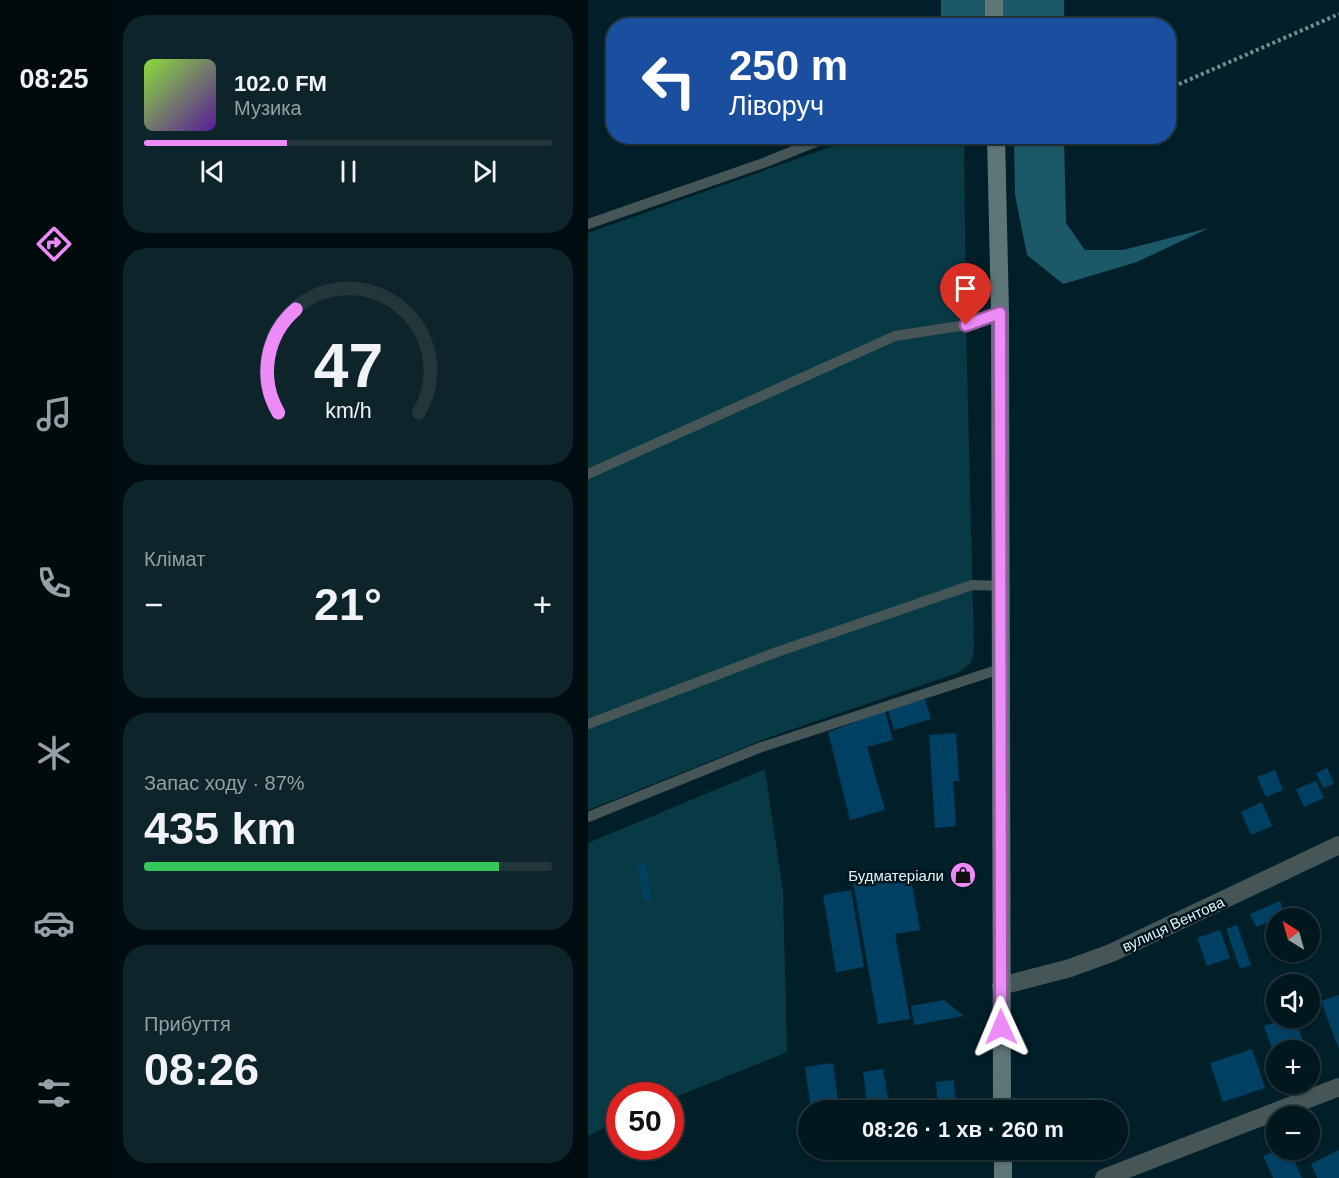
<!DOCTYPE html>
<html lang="uk">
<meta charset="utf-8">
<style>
body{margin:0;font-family:Helvetica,sans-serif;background:#0e242b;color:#f1f3f6;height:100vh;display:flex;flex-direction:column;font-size:22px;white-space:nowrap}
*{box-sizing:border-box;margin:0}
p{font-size:20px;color:#959fa4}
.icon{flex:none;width:33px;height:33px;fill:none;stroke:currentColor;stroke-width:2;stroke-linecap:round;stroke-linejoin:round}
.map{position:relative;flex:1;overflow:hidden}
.sheet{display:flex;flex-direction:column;gap:15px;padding:15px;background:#000d10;width:480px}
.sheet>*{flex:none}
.banner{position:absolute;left:18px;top:18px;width:570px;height:126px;border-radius:24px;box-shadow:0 2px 4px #0004,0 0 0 2px #22363c;background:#1a4fa0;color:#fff;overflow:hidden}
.needle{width:39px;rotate:323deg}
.fabs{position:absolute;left:678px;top:908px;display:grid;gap:12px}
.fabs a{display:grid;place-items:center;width:54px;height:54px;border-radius:50%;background:#00171e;box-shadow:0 2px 4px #0004,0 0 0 2px #22363c;font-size:30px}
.speed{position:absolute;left:18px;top:1082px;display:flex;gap:12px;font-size:30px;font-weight:700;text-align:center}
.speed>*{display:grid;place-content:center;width:78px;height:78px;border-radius:50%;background:#00171e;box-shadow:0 2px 4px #0004,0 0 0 2px #22363c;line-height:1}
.speed .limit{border:9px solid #d22;background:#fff;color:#111}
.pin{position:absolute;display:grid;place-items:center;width:51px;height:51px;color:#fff;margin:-62px -26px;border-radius:50% 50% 50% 0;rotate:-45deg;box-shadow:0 0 6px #0007}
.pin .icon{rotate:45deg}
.me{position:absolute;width:66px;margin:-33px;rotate:359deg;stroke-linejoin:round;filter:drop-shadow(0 0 4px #0008)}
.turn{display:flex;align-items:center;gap:21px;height:126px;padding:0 24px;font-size:27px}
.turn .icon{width:78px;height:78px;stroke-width:2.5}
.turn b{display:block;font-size:42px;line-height:51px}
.big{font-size:45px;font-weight:700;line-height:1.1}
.sheet .card{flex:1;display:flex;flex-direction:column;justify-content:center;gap:9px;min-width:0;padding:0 21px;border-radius:24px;background:#0e242b}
.sheet .dial{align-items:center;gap:0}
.dial svg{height:156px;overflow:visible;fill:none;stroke:#22363c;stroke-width:7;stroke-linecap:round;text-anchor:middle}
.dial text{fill:#f1f3f6;stroke:none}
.song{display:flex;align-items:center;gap:18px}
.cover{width:72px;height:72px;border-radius:9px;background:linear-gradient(135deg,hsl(90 70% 55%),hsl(270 70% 35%))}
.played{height:6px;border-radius:3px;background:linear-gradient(90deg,#ed8cf9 35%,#22363c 35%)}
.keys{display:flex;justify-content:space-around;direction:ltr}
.heat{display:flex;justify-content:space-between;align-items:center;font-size:33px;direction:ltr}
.charge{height:9px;border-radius:4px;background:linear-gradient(90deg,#34c759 87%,#22363c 0)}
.trip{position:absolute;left:210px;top:1100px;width:330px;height:60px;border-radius:30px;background:#00171e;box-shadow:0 2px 4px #0004,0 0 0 2px #22363c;font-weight:700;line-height:60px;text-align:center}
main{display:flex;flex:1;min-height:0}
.dock{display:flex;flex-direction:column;width:108px;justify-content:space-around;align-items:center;background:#00090c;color:#959fa4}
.dock .icon{width:42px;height:42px}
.dock .current{color:#ed8cf9}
.dock b{font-size:27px;color:#f1f3f6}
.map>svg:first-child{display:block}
</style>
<main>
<nav class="dock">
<b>08:25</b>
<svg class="icon current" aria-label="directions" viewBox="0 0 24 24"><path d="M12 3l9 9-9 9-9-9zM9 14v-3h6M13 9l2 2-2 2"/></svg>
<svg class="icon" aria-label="music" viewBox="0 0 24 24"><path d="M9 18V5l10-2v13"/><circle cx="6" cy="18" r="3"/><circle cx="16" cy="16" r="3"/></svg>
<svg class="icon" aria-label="phone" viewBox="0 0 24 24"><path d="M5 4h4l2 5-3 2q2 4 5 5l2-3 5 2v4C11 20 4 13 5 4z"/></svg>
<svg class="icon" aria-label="climate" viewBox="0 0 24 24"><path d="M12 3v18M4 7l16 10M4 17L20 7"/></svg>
<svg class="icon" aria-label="car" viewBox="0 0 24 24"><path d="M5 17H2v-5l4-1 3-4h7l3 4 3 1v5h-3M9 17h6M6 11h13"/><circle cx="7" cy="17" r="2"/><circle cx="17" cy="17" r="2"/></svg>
<svg class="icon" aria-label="filters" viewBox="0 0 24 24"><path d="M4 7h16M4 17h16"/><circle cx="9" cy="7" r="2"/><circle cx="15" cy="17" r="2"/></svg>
</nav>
<section class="sheet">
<div class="card">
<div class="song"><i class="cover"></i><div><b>102.0 FM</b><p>Музика</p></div></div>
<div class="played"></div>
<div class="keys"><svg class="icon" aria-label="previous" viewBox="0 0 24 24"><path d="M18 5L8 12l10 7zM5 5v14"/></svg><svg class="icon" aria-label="pause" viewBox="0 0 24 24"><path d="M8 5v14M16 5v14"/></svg><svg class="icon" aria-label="next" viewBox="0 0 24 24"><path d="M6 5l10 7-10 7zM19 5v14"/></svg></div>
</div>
<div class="card dial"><svg viewBox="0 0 100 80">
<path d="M14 69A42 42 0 1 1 86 69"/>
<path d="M14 69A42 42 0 0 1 23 16" stroke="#ed8cf9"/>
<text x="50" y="56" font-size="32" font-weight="700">47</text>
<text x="50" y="72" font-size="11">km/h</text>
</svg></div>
<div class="card"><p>Клімат</p>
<div class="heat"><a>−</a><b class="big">21°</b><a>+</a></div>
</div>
<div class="card"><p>Запас ходу · 87%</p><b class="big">435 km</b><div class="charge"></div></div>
<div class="card"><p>Прибуття</p><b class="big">08:26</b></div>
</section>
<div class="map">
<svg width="751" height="1178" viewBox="0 0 751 1178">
<rect width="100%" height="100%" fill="#001f28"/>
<!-- green -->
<g fill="#083a46">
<path d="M271,137H376L378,325L386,650L383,662L372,672L185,736L0,810V233Z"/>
<path d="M177,769L195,892L199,1052L83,1099L82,1095H32L31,1120L0,1136V843Z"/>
</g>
<!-- forest -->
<g fill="#1b5868">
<rect x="353" y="0" width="123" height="25"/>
<path d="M426,137H476L478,223L497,250H535L621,228L549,262L475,284L439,255L427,195Z"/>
</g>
<!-- building -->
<g fill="#004062">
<path d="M337,699L343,719L306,730L300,710Z"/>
<path d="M297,711L305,740L279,747L297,810L262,820L240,732Z"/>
<path d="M368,733L371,781H365L368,826L347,828L341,735Z"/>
<path d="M739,768L746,784L735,788L728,773Z"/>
<path d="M687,770L695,790L678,797L669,777Z"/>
<path d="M728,781L736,798L716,807L708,789Z"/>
<path d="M674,802L684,826L663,835L653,812Z"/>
<path d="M57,864L64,899L56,901L49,866Z"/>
<path d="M322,872L332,930L307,934L322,1019L290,1024L265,882Z"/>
<path d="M263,890L276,967L248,972L235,895Z"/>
<path d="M692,901L697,915L668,927L662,914Z"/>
<path d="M649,925L663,965L652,969L638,929Z"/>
<path d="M632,930L642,958L619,966L609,938Z"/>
<path d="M751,995V1050L733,1001Z"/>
<path d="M356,1000L376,1016L326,1025L323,1006Z"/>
<path d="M702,1017H706L718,1050H688V1060L676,1026Z"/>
<path d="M664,1049L677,1088L635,1102L622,1063Z"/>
<path d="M245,1063L251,1109L223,1110L217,1067Z"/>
<path d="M295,1069L302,1110H280L275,1072Z"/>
<path d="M366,1080L368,1110H350L348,1082Z"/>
<path d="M696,1083H722L699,1091Z"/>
<path d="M442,1105L467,1106V1110H442Z"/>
<path d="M691,1149H701L714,1178H685L675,1156Z"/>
<path d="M751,1150V1178H729L723,1164Z"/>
</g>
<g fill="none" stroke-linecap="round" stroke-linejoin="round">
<!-- path -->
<path stroke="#748d94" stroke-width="4" stroke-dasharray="3 3" stroke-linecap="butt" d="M580,89L751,14"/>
<!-- lane -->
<g stroke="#465556" stroke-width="10">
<path d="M0,224L178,162L242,136"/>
<path d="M0,474L307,336L378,325L412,313"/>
<path d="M0,724L189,652L384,585L413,586"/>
<path d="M0,817L171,748L412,669"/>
</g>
<!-- street -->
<g stroke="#465556" stroke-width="18">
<path d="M413,986L482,968L523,953L751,845"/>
<path d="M516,1178L751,1087"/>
</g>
<!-- secondary -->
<g stroke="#5e7677" stroke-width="18">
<path d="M406,0V26"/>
<path d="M408,136L412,313L414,1110"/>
<path d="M415,1149V1178"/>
</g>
</g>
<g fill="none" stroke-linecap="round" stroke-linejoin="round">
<!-- route casing -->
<g stroke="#9a5ba2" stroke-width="15">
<path id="route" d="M378,325L412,313L413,1027"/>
</g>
<!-- route -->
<use href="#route" stroke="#ed8cf9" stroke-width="10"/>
</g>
<!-- icons -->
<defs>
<g id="shop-disc" transform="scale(1.35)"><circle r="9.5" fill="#ed8cf9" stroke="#00151c"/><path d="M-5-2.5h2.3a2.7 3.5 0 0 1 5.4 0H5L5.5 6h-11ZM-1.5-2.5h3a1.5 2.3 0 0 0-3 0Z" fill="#111"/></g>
</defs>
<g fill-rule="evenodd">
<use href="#shop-disc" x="375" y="875"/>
</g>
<g text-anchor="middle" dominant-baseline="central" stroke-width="5" stroke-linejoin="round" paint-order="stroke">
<!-- poi labels -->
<g font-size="15" fill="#e2f4fa" stroke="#00151c" text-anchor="end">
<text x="356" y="875">Будматеріали</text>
</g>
<!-- street labels -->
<g font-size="15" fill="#e2f4fa" stroke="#00151c">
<text transform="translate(585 924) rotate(-25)">вулиця Вентова</text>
</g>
</g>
</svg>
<div class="fabs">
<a><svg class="needle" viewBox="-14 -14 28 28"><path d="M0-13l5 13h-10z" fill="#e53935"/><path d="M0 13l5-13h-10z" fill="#959fa4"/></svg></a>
<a><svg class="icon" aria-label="sound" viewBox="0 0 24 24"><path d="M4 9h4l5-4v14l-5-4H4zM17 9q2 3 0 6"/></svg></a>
<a>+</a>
<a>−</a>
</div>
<div class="speed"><div class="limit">50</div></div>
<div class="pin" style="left:378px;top:325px;background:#d93025"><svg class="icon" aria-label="arrive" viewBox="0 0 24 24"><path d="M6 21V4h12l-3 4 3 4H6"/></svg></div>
<svg class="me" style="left:413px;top:1027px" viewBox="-20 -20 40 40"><path d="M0-17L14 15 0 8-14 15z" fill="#ed8cf9" stroke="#fff" stroke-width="4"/></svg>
<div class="trip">08:26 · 1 хв · 260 m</div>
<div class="banner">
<div class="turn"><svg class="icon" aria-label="left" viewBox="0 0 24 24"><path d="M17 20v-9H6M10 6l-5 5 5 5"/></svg><div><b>250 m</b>Ліворуч</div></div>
</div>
</div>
</main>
